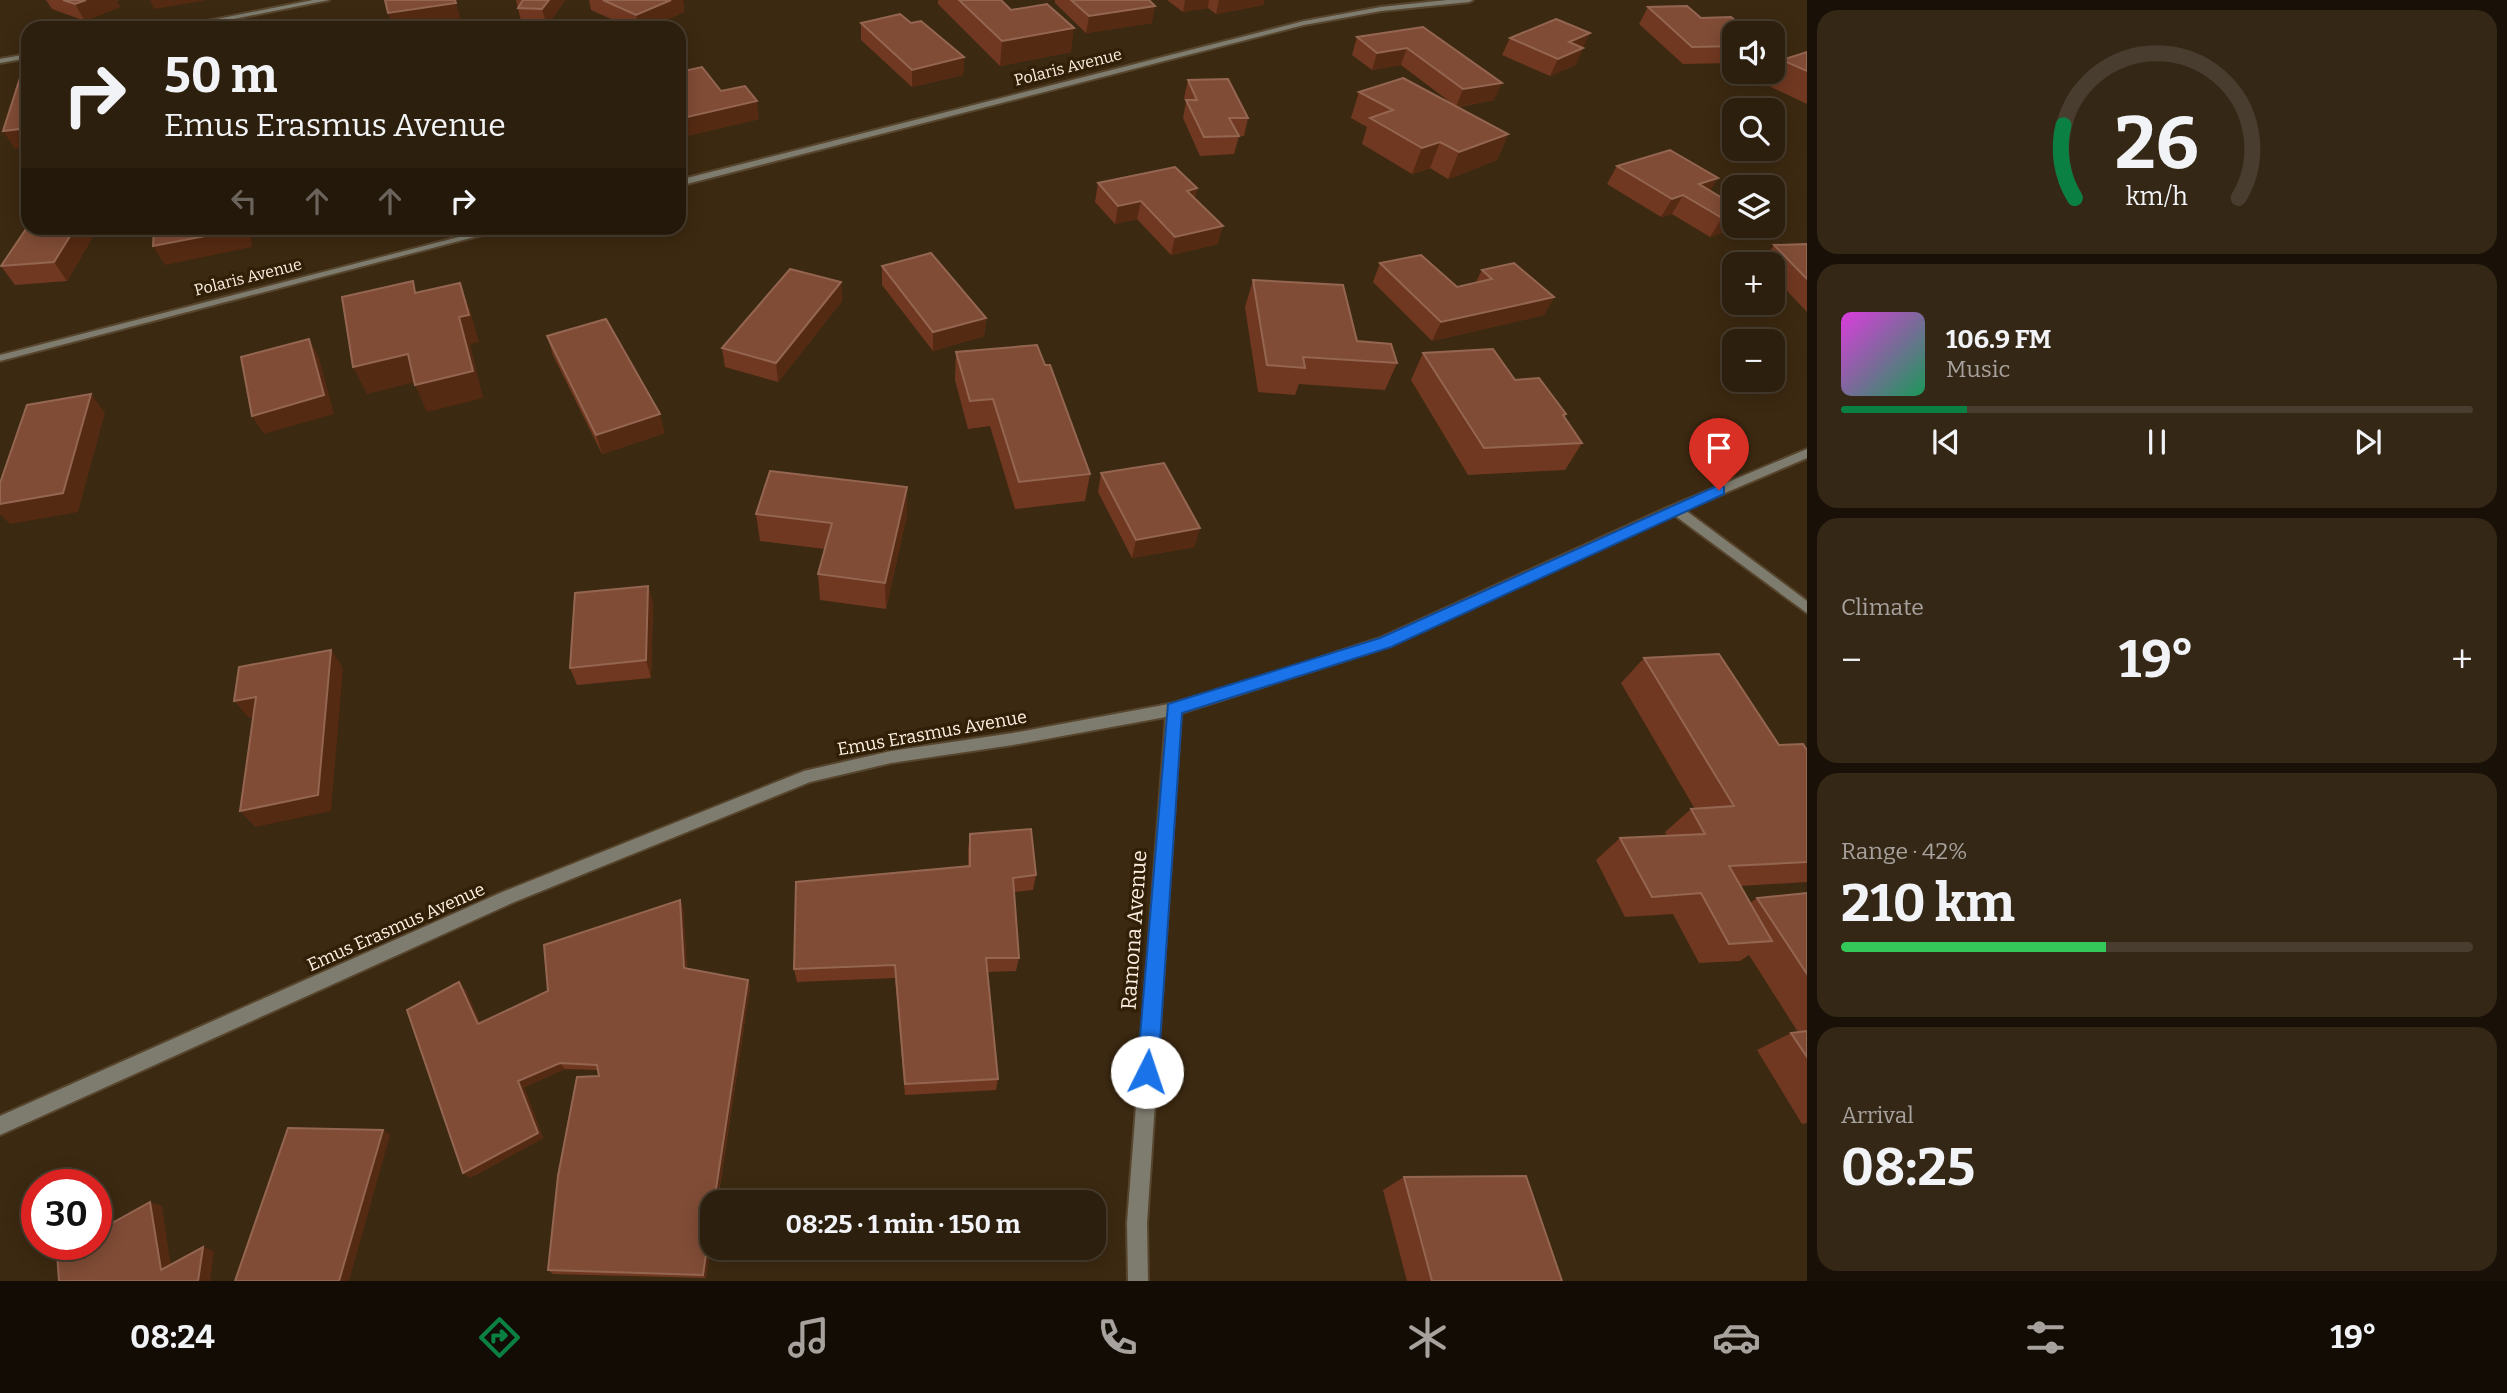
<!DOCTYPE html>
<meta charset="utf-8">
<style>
body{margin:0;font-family:Bitter,serif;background:#352716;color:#f1f3f6;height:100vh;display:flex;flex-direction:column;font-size:26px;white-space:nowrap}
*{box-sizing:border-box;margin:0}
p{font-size:23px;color:#a7a29d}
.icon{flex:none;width:38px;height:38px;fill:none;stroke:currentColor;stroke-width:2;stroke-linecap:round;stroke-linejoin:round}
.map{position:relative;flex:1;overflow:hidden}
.side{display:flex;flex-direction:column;gap:10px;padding:10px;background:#191107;width:700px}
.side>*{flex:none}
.banner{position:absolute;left:21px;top:21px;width:665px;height:214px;border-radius:21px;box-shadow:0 4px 18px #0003,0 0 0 2px #483d2e;background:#2d1f0d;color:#f1f3f6;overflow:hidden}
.fabs{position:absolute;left:1722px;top:21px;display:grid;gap:14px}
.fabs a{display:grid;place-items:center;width:63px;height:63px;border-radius:14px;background:#2d1f0d;box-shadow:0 4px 18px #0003,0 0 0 2px #483d2e;font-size:35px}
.speed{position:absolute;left:21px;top:1169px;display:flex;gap:14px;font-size:35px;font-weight:700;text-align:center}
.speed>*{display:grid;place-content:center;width:91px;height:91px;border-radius:50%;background:#2d1f0d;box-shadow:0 4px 18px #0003,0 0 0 2px #483d2e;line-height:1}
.speed .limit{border:10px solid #d22;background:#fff;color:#111}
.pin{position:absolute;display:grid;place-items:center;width:60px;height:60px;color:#fff;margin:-72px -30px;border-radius:50% 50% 50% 0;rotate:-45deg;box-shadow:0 0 7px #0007}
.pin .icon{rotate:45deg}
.me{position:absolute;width:77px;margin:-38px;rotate:4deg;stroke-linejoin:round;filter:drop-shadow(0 0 5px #0008)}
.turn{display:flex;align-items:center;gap:24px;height:147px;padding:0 28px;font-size:32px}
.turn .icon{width:91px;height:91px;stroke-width:2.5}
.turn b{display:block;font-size:49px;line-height:60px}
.lanes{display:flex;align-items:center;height:66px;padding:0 28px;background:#0003;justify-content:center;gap:35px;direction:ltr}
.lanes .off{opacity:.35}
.big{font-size:52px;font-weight:700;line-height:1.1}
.side .tile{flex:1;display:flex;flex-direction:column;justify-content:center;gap:10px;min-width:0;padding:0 24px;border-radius:21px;background:#352716}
.side .dial{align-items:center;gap:0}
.dial svg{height:182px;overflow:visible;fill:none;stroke:#483d2e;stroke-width:7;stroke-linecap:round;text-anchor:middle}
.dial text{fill:#f1f3f6;stroke:none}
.song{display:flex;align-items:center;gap:21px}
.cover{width:84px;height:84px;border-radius:10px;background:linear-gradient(135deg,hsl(300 70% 55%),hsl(150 70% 35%))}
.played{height:7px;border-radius:4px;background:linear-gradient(90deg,#0b8043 20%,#483d2e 20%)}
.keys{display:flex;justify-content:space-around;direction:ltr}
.heat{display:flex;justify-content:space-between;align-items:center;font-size:38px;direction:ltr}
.charge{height:10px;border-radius:5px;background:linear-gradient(90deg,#34c759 42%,#483d2e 0)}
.trip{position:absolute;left:700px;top:1190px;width:406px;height:70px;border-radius:21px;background:#2d1f0d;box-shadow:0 4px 18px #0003,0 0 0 2px #483d2e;font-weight:700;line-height:70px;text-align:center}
.tab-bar{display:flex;height:112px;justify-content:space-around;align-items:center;background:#120c05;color:#a7a29d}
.tab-bar .icon{width:49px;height:49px}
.tab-bar .on{color:#0b8043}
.tab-bar b{font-size:32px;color:#f1f3f6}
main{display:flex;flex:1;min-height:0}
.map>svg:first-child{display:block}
</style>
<main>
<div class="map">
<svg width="1807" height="1281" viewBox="0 0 1807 1281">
<rect width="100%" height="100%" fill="#3c2911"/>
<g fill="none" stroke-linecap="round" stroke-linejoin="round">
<!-- minor casing -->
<g stroke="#57452e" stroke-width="4">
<g id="minor">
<path d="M313,0H329L188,28H172Z"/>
<path d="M1447,0H1473L1469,2L1381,11L1304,25L679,186V180L1304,21L1381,7Z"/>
<path d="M28,54V58L0,63V59Z"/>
<path d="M494,228H509L0,361V355Z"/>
<path d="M1807,449V458L1685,510L1807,601V613L1674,515L1390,646L1181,713L1147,1223L1148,1281H1128L1127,1223L1166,717L1013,745L891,763L810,782L512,903L0,1135V1116L500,893L804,771L891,751L1013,733L1174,703L1277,672L1380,638L1671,506Z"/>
</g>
</g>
<!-- minor -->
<use href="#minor" fill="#7e7c6e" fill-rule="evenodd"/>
</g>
<!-- wall -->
<g fill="#713821">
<path d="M46,0H120L116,1L120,7L85,21L52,9Z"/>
<path d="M516,0H565L547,26L522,25Z"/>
<path d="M589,0H683L684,12L648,28H631L591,10Z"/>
<path d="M938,0H1001L1011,10L1071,52L1000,66L938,4Z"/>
<path d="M1055,0H1149L1152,23L1086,33L1055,3Z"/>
<path d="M1167,0H1264L1263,5L1216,14L1208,8L1183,12Z"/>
<path d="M1648,7L1701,18L1734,33V63L1683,64L1639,24Z"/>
<path d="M861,23H911L964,57L963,75L912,87L861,40Z"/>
<path d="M1423,27L1494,100L1458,107L1508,134L1497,160L1448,179L1430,168L1412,174L1362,144L1367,127L1351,118L1359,92L1450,102L1401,65L1372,70L1352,55L1357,37Z"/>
<path d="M1510,38L1583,48L1575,65L1550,76L1502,55Z"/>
<path d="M1807,52V104L1767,85L1782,60Z"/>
<path d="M679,72L721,91L759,119L686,136L679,127Z"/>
<path d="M1188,80L1248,118L1244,136H1239L1234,154L1200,156L1183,118L1186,102L1184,98Z"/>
<path d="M1617,166L1710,191L1733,229L1710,237L1672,214L1661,217L1607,184Z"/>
<path d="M1098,183L1197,188L1195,198L1218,244L1171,255L1137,219L1115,224L1095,202Z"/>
<path d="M28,228H98L67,281L15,285L1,266Z"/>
<path d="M1807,244V312L1773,276V264H1761L1774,245Z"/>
<path d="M1380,263L1457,287L1476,282L1482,270L1554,297L1544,315L1432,341L1373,282Z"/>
<path d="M882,266L986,318L984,336L933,351L882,285Z"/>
<path d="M1253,280L1357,341L1397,363L1385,390L1299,384L1295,395L1258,392L1245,307Z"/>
<path d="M841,282L842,301L778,382L725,367L722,348Z"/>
<path d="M547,336L665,433L602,454L553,355Z"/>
<path d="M956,352L1045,365L1090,474L1085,501L1015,509L990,426L968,429L955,380Z"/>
<path d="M1423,353L1515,380L1566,414L1565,417L1582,443L1565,470L1468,475L1411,380Z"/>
<path d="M1101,473L1200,528L1194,547L1132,558L1098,492Z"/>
<path d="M756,514H907L886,609L820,600L818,574L825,549L760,541Z"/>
<path d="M648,586L653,604L651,678L577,685L570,668Z"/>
<path d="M1644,658L1779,745L1807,750V882L1740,886L1750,903L1757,898L1807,893V1123L1802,1124L1757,1050L1791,1033L1798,1032L1749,955L1740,961L1699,963L1673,914L1625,917L1596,860L1620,838L1667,836L1665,832L1691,809H1695L1621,683Z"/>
<path d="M970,834L1036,875L1033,890L1014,892L1019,958L1016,971L987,972L998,1079L996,1090L905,1095L895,978L797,982L794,969L968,866V849Z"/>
<path d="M680,900L683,908L687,969L748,980L750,987L706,1278L553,1274L548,1270L599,1076L598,1070L565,1069L524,1087L543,1138L470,1178L465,989L480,1023L548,991Z"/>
<path d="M1404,1177L1562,1281H1407L1383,1190Z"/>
</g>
<!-- shaded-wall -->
<g fill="#552a12">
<path d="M86,0H120L116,1L120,7L85,21L75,4Z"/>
<path d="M150,0H207L154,9Z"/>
<path d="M549,0H565L547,26L542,9Z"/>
<path d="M671,0H683L684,12L648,28H639L636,15Z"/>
<path d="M1185,0H1209L1208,8L1183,12Z"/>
<path d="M1219,0H1264L1263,5L1216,14Z"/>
<path d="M456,3L461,20L408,28H393L388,13Z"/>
<path d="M1155,6L1152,23L1086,33L1089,16Z"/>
<path d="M1074,28L1071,52L1000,66L1002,41Z"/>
<path d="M1590,33L1575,65L1550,76L1558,59L1569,42Z"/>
<path d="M1407,48L1401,65L1372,70L1377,53Z"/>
<path d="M964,57L963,75L912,87V70Z"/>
<path d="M1502,83L1494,100L1456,107L1463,89Z"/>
<path d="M757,101L759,119L686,136L683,118Z"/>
<path d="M28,128V147L15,149L3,131Z"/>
<path d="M1508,134L1497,160L1448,179L1459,152Z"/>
<path d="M1440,142L1430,168L1412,174L1422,148Z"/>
<path d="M1718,178L1707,196L1699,184Z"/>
<path d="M1197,188L1193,207L1187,191Z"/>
<path d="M1683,195L1672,214L1661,217L1672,199Z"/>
<path d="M1141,201L1137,219L1115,224L1118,206Z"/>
<path d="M1734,214V226H1735L1733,229L1710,237L1722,218Z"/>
<path d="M1223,226L1218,244L1171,255L1175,237Z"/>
<path d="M75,228H98L67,281L54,262Z"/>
<path d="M242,228H250L252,247L165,265L153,246Z"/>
<path d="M841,282L842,301L778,382L776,363Z"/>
<path d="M460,283L470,310L479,342L470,344L483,398L427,412L415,385L459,317Z"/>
<path d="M1554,297L1544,315L1432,341L1441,322Z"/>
<path d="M986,318L984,336L933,351V332Z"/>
<path d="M309,339L319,358L334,414L264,434L252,416Z"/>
<path d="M408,354L420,381L367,394L353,367Z"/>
<path d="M91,394L105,413L78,512L10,524L0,514V504Z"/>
<path d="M660,414L665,433L602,454L596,435Z"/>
<path d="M907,487V514L886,609L885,583Z"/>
<path d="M1200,528L1194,547L1132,558L1136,540Z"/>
<path d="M648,586L653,604L651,678L646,660Z"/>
<path d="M331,650L343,668L331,811L255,827L240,811Z"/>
<path d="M256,697L270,714L249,718L234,701Z"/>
<path d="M680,900L683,908L687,975L684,968Z"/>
<path d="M748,980L750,987L717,1202H714Z"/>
<path d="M459,982L465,989L484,1031L478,1024Z"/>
<path d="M560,1063L565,1069L524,1087L543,1138L470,1178L463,1173L518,1081Z"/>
<path d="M383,1130L390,1135L349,1281H339Z"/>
<path d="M150,1202L162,1206L172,1274L161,1270Z"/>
<path d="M712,1213V1237L706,1278L703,1275Z"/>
<path d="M203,1247L214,1251L210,1281H198Z"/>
</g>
<!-- building -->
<g fill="#804c36" stroke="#946651" stroke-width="2">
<path d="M63,0H86L75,4Z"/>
<path d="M385,0H455L456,3L388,13Z"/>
<path d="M523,0H549L542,9L518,8Z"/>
<path d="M603,0H671L636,15Z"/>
<path d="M959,0H1001L1011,10L1047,4L1074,28L1002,41Z"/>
<path d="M1071,0H1149L1155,6L1089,16Z"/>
<path d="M1687,6L1701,18L1731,17L1750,33H1734V46L1692,47L1648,7Z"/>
<path d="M900,14L911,23L921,21L964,57L912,70L861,23Z"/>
<path d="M1556,19L1590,33L1569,42L1583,48L1558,59L1510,38Z"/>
<path d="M1423,27L1502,83L1463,89L1407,48L1377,53L1357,37Z"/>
<path d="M1807,52V71L1782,60Z"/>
<path d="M702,67L721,91L745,86L757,101L683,118L679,113V72Z"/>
<path d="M28,77V128L3,131L20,78Z"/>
<path d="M1403,78L1508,134L1459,152L1440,142L1422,148L1370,118L1393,110L1359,92Z"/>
<path d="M1228,79L1248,118H1229L1239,136L1204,137L1186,100H1197L1188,80Z"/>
<path d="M1670,150L1718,178L1699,184L1734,205V214L1722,218L1683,195L1672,199L1617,166Z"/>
<path d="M1175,167L1197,188L1187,191L1223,226L1175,237L1141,201L1118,206L1098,183Z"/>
<path d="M28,226V228H75L54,262L1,266Z"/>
<path d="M154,228H242V229L153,246Z"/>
<path d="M1807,244V279L1774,245Z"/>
<path d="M931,253L986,318L933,332L882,266Z"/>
<path d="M1421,255L1457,287L1492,279L1482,270L1514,263L1554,297L1441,322L1380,263Z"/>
<path d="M790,269L841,282L776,363L722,348Z"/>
<path d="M1253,280L1343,285L1357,341L1391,344L1397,363L1303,357L1305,368L1267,365Z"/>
<path d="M413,281L415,293L460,283L469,315L459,317L473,371L415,385L408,354L353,367L342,297Z"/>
<path d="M606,319L660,414L596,435L547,336Z"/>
<path d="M309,339L324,395L252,416L241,357Z"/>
<path d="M1037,345L1045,365H1050L1090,474L1019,482L993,399L970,401L956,352Z"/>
<path d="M1493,349L1515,380L1539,378L1566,414L1563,415L1582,443L1484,448L1423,353Z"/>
<path d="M91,394L63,493L0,504V483L27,405Z"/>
<path d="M1164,463L1200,528L1136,540L1101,473Z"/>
<path d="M770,471L907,487L885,583L818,574L832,523L756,514Z"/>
<path d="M648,586L646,660L570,668L575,593Z"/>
<path d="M331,650L318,795L240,811L256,697L234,701L239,667Z"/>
<path d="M1719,654L1779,745L1803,744L1807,750V862L1729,866L1772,941L1729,944L1701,893L1652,897L1620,838L1705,834L1691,809L1734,806L1644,658Z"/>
<path d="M1031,829L1036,875L1013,878L1019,958H986L998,1079L905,1084L895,965L794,969L796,882L970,866V834Z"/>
<path d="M1807,893V974L1757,898Z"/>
<path d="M680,900L684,968L748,980L714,1202H712V1213L703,1275L548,1270L558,1176L577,1077L599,1076L597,1065L560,1063L518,1081L538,1133L463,1173L407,1010L459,982L478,1024L548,991L544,945Z"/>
<path d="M1807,1031V1057L1791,1033Z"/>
<path d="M288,1128L383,1130L339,1281H235Z"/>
<path d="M1526,1176L1562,1281H1432L1404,1177Z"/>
<path d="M150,1202L161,1270L203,1247L198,1281H59L57,1253L74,1244H96V1232Z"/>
</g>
<!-- route -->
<path fill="#1a73e8" stroke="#114b97" stroke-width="2" d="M1719,485L1724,487V494L1391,647L1182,713L1158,1072L1155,1080L1147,1083L1140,1080L1137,1072L1168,704L1380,638Z"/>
<g text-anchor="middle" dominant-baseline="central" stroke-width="7" stroke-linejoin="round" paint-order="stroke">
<!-- far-street labels -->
<g font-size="16" fill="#fef1e3" stroke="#311f07">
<text transform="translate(1068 67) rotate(-14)">Polaris Avenue</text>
<text transform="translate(248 277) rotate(-14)">Polaris Avenue</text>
</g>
<!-- street labels -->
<g font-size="18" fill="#fef1e3" stroke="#311f07">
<text transform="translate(932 733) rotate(-10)">Emus Erasmus Avenue</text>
<text transform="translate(396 927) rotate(-24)">Emus Erasmus Avenue</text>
</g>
<!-- near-street labels -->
<g font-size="21" fill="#fef1e3" stroke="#311f07">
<text transform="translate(1134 930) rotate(-86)">Ramona Avenue</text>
</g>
</g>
</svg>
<div class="fabs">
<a><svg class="icon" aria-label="sound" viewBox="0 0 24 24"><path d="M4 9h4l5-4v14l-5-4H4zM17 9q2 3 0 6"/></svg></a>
<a><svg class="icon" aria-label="search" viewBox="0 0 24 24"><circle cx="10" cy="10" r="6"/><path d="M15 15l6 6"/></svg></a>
<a><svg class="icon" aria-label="layers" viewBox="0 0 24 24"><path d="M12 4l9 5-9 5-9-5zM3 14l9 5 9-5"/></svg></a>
<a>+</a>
<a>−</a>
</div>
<div class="speed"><div class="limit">30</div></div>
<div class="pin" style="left:1719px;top:490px;background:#d93025"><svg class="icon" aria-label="arrive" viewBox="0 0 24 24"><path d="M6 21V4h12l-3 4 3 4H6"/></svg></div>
<svg class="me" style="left:1147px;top:1072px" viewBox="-20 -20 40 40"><circle r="19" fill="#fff"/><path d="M0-13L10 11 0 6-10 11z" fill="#1a73e8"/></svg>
<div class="trip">08:25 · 1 min · 150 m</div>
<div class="banner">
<div class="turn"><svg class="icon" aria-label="right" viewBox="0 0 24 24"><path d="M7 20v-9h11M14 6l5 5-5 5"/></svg><div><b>50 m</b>Emus Erasmus Avenue</div></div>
<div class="lanes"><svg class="icon off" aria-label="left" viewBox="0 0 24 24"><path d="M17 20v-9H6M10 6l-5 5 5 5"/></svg><svg class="icon off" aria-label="ahead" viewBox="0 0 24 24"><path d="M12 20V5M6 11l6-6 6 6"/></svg><svg class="icon off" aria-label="ahead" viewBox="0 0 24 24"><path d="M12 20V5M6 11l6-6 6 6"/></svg><svg class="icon" aria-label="right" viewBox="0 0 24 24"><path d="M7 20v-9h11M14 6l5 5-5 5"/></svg></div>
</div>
</div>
<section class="side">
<div class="tile dial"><svg viewBox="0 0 100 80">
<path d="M14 69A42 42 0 1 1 86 69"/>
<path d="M14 69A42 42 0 0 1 9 37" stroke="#0b8043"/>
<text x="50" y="56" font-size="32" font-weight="700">26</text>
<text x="50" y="72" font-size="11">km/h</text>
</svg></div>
<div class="tile">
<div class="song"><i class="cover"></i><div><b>106.9 FM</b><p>Music</p></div></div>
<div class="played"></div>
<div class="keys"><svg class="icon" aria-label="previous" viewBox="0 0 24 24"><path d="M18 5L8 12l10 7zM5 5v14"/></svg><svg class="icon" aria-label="pause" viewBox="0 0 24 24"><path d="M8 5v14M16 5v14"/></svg><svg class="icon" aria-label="next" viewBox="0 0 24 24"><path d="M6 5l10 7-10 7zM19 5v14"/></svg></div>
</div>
<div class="tile"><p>Climate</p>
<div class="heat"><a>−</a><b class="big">19°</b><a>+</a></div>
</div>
<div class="tile"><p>Range · 42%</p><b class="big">210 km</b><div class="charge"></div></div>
<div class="tile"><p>Arrival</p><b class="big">08:25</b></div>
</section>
</main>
<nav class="tab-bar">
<b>08:24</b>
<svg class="icon on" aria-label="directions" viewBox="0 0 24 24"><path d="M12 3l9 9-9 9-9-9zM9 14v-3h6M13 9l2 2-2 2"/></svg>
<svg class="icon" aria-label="music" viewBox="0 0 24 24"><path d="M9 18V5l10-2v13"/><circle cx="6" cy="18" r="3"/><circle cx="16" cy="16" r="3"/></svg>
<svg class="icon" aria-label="phone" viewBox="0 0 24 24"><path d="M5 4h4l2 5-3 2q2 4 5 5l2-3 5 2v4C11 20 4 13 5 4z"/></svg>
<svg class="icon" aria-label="climate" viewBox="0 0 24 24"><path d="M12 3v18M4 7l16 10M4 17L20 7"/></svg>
<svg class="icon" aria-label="car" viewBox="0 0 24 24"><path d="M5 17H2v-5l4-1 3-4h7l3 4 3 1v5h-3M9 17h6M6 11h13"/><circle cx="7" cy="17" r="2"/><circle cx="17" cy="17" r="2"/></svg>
<svg class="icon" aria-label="filters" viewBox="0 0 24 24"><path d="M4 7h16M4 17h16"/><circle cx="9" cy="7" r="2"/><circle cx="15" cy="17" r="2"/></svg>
<b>19°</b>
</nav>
